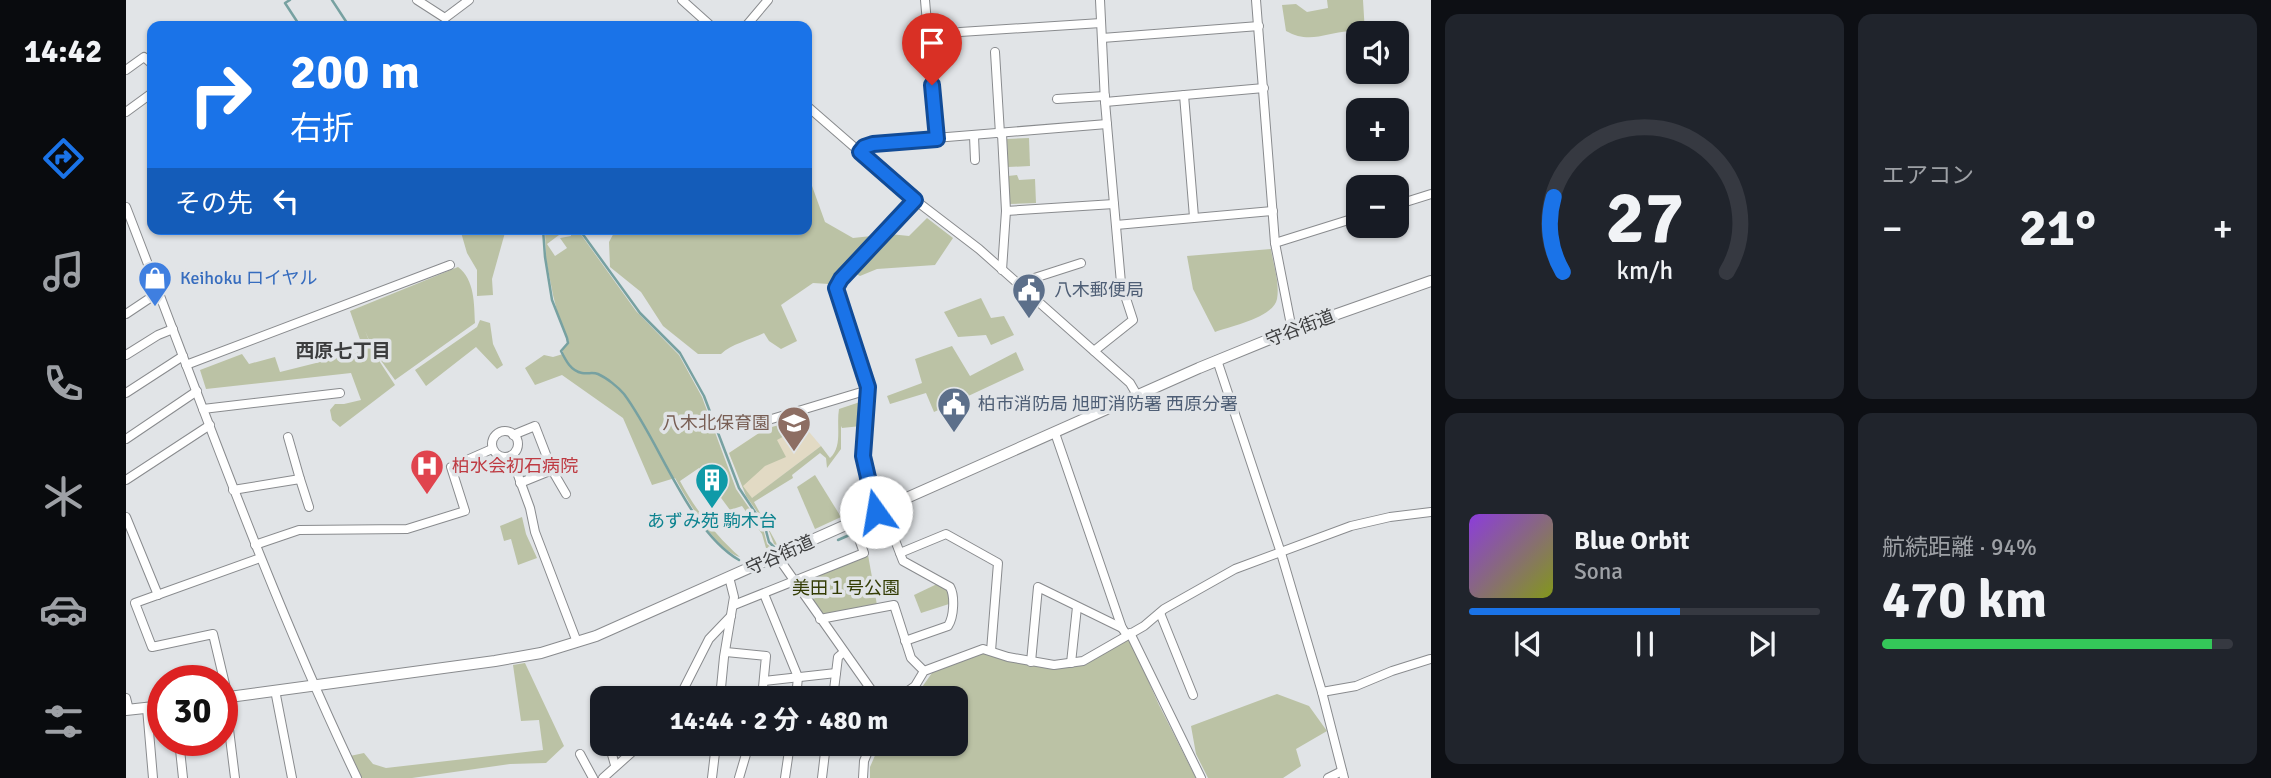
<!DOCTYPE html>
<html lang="ja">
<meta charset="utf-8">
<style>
body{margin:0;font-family:Signika,"Noto Sans JP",sans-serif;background:#20242c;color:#f1f3f6;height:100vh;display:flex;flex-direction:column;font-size:26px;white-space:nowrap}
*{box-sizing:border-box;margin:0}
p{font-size:23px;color:#9ea1a6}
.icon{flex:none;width:38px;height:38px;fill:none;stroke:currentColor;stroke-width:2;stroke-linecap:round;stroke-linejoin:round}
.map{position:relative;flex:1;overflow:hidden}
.drawer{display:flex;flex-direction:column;gap:14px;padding:14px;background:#0d0f14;width:840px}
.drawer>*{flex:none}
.banner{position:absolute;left:21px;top:21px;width:665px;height:214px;border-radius:14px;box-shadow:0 2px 5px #0004;background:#1a73e8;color:#fff;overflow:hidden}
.buttons{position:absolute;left:1220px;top:21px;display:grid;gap:14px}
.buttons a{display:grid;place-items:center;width:63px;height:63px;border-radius:14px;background:#171b24;box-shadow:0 2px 5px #0004;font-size:35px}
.speed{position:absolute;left:21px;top:665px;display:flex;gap:14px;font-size:35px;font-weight:700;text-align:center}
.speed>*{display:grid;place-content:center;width:91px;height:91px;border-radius:50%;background:#171b24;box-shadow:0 2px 5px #0004;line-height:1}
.speed .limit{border:10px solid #d22;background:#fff;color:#111}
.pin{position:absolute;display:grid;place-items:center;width:60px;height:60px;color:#fff;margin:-72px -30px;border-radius:50% 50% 50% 0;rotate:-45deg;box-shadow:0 0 7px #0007}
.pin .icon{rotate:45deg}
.me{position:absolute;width:77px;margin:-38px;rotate:347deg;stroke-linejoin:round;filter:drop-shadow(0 0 5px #0008)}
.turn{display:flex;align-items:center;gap:24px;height:147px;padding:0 28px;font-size:32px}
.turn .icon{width:91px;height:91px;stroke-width:2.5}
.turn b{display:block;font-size:49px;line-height:60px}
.then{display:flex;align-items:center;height:66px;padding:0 28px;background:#0003;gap:14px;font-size:26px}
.big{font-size:52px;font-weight:700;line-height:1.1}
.drawer .widget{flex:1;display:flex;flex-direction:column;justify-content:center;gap:10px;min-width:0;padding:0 24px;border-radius:14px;background:#20242c}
.drawer .dial{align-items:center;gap:0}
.dial svg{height:182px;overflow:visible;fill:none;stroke:#363941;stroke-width:7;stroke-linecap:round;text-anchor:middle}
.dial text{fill:#f1f3f6;stroke:none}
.song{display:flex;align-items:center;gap:21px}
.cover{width:84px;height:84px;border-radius:10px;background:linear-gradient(135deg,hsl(270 70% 55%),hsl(70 70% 35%))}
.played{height:7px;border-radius:4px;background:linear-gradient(90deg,#1a73e8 60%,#363941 60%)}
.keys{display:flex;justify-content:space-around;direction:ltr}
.heat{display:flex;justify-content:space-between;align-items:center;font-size:38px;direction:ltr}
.charge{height:10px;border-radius:5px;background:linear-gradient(90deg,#34c759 94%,#363941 0)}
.drawer .tiles{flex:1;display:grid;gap:14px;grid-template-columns:repeat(2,1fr)}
.trip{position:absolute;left:464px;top:686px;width:378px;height:70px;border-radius:14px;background:#171b24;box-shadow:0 2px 5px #0004;font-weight:700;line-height:70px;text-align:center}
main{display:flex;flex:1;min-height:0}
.tab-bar{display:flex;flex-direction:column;width:126px;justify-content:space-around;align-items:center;background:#090b0e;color:#9ea1a6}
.tab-bar .icon{width:49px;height:49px}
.tab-bar .on{color:#1a73e8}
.tab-bar b{font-size:32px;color:#f1f3f6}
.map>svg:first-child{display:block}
</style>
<main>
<nav class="tab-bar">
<b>14:42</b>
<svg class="icon on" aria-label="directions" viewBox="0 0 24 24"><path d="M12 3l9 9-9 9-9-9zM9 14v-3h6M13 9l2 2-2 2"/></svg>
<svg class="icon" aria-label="music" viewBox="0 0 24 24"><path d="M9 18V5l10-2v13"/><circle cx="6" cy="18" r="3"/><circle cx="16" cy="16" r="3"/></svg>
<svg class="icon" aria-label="phone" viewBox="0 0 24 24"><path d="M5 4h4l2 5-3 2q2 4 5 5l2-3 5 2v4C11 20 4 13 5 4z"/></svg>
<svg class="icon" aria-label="climate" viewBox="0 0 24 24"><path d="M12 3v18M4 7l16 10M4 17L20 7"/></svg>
<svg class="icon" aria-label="car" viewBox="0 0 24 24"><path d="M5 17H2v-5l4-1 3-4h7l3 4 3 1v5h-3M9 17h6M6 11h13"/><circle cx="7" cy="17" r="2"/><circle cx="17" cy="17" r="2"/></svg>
<svg class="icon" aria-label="filters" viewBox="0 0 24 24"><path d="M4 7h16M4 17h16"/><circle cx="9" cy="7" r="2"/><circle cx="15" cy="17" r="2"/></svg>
</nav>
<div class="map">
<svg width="1305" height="778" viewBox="0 0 1305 778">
<rect width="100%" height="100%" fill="#e1e4e7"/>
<!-- education -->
<path fill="#e2dac4" d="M673,420L695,446L625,499L617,487L603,453L639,429Z"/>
<!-- green -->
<g fill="#bbc2a5">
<path d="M1201,0H1237L1239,33H1232V40L1228,38L1223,31C1200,33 1183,44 1160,31L1156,5L1170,4L1181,12L1202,8Z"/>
<path d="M903,138L904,166L882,167L881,139Z"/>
<path d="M681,172L699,222L727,238L764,234L783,236L801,218L827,238L809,265L751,269L734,276L718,268L703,284L687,283L655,305L671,341L655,349L643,341L638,333C624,340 605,344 595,354H572L537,326L515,292L484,267L483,242L490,229H681Z"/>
<path d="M891,175L893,180L909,179L910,203L883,204L882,176Z"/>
<path d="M334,229H380L366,279L367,295L351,296V270L341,253Z"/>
<path d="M441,229L421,244L429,256L441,248L434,238L445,236V232L451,229L510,311L553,355L576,397L610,489L637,528L641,544L646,548H640L636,534L616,506L604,510L573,468L554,481C569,509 589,535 614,557C589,550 562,501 549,478L526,485L497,418L436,375L409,385L399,368L418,355L427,357L437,354V348L443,342L432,315L427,295L420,259L419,230Z"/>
<path d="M1145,249C1147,264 1154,283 1151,299C1147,318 1105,326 1089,332L1067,289L1061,256Z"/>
<path d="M332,267C349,280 348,304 349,323L269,380L248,351L239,331L248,353L269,385L214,427L206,420L204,410L209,404H218L235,400L225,373L80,389L74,370L116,354L123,364L149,357L154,372L238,351L224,311Z"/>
<path d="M855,298L865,318L878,316L888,335L865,345L860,335L832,337L818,312Z"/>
<path d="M354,320L364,323L367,344L377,365L371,369L350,347L300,386L289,370L351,327Z"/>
<path d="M826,346L844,376L890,352L898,370L808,412L800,393L764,404L761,396L796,383L789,359Z"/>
<path d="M740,400L737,423L735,426L716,428L715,426V449L701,468L700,458L694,453L666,475L667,478L628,502L652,546L648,544L641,526L620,496L603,453L639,429L660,423L664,433L651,440L660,457L639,466L617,486L626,498L695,446L704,458C717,446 710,426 713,409Z"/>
<path d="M689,475L715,517L689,529L671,487Z"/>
<path d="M396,517L400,534L411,558L392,565L385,539L378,541L374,526Z"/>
<path d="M742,555L751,605L700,614L695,613L676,586L678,582Z"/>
<path d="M811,584L822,590L823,604L795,613L788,595Z"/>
<path d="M999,639L1004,640L1033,705L1070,778H744V767L754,744H830V698H783L794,690L808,670L858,653L929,668L959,664Z"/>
<path d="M399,663L438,746L420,763L384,764L286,778H235L224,756L238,753L247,764L260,768L417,750L413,720L395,721L387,665Z"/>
<path d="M1151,694L1183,706L1201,731L1170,749L1175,766L1157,778H1082L1070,754L1065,726Z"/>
</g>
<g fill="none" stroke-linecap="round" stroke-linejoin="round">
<!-- stream -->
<g stroke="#77a1a1" stroke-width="2.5">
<path d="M164,0L159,3L174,26"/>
<path d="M206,0L223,26"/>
<path d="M417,229L419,257L426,300L441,338L442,343L435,351C440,361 445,371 456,373C462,374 467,372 472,374C481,378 492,387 498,394C534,442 562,530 613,560"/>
<path d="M453,229L514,313L554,353L578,396L613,488L639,527L643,542L648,547"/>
<path d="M712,540L728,533"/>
</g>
<!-- minor casing -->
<g stroke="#898b8e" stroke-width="10">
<g id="minor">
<path d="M291,0L319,18L343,0"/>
<path d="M556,0L585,26"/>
<path d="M799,0L811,139"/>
<path d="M1130,0L1149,243L1166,330"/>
<path d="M155,26H156"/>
<path d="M620,26L642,0"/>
<path d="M834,32L975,23"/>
<path d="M976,38L1133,26"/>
<path d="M869,52L874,134"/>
<path d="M0,70L18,57L26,64"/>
<path d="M1058,95L1068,217"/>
<path d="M931,99L979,96"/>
<path d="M979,102L1138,88"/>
<path d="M681,106L789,200L853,249L1004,383L1011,395"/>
<path d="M0,112L26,93"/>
<path d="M876,134L880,211L876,270"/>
<path d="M848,136L849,160"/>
<path d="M734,152L738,147L747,143L981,124"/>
<path d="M1270,205L1305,194"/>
<path d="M0,207C74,398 142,592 231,778"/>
<path d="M880,211L988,204"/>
<path d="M990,225L1147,211"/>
<path d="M1149,243L1232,217"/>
<path d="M893,285L899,281L955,263"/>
<path d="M0,314L33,292"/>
<path d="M968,351L1007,320L995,283L979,102L974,0"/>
<path d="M0,355L32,335L47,329"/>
<path d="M1091,360L1155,553L1196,692L1218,778"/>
<path d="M60,365L324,265"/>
<path d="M0,393L57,356"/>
<path d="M77,409L214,393"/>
<path d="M639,421L742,390"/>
<circle cx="379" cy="444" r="13"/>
<path d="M929,433L996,628L1001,635"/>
<path d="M387,435L409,426L426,470L394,483"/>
<path d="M0,439L71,391"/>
<path d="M385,456L404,508L409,532L451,642"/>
<path d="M426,470L440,494"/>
<path d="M174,479L183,507"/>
<path d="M0,480L84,425"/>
<path d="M107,490L174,479L162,437"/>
<path d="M757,509L777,561L824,587C829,596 828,617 822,626L779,641"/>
<path d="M750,512L737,456L742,388L710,288L715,279L789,200"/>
<path d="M0,517L32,595"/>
<path d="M129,545L173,530L281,529L339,511L325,467L366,449"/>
<path d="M774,553L820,534L872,563L865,651"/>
<path d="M651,556L751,698"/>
<path d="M638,594L672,677L670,698"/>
<path d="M608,605L738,553L727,522"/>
<path d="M1034,613L1067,695"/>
<path d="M694,619L768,605L785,658L798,671"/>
<path d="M1004,633L1075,778"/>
<path d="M600,652L640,656L636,698"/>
<path d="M905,662L912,587L996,628"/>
<path d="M945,663L951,607"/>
<path d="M45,679V681"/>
<path d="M638,681L710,673"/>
<path d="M149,690L166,778"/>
<path d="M1196,692L1230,686L1266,671L1304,659"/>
<path d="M99,697L109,778"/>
<path d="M102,697L87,634L26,647L9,603L134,558"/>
<path d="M0,698L3,710"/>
<path d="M553,698L583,639L605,616"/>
<path d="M594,698L598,657L608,597L603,577"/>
<path d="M707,698L712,657L718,652"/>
<path d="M772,698L789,686L798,671L857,649L882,657L928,665L957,661L1018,626L1038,609L1109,569L1225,526L1264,517L1305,512"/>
<path d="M21,708L27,778"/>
<path d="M53,740L57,778"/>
<path d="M483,744L489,765"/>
<path d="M454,754L467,778"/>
<path d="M477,778L515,744"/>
<path d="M586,778L590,744"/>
<path d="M613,778L623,744"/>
<path d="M659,778L664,744"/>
<path d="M696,778L700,744"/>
<path d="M737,778L738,761L745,744"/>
<path d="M1202,778L1216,771"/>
</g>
</g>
<!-- major casing -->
<g stroke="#898b8e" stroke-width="12">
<g id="major">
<path d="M96,698L369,661L415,653L470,636L1073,368L1166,330L1305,281"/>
<path d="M0,710L37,706"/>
</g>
</g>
<!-- minor -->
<use href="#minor" stroke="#fff" stroke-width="8"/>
<!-- major -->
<use href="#major" stroke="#fff" stroke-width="10"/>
</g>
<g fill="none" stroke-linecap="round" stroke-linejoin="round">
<!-- route casing -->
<g stroke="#114b97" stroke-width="18">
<path id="route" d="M750,512L737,456L742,387L710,288L715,279L789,200L734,152L738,147L747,144L811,139L806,85"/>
</g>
<!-- route -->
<use href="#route" stroke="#1a73e8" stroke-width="12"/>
</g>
<!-- icons -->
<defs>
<g id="shop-pin" transform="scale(1.75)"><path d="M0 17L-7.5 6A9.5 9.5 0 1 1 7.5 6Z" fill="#3f7fe0" stroke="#e1e4e7"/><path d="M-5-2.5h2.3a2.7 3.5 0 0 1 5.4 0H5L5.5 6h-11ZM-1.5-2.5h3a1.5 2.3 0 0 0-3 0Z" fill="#fff"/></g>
<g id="civic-pin" transform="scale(1.75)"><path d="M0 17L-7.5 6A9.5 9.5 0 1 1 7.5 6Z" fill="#5c6f8a" stroke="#e1e4e7"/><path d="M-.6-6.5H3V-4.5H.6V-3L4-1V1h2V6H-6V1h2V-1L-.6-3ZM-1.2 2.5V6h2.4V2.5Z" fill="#fff"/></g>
<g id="school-pin" transform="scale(1.75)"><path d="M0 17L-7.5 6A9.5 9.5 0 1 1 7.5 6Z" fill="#8d6e63" stroke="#e1e4e7"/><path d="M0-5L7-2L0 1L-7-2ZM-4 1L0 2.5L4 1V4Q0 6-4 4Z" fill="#fff"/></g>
<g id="hospital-pin" transform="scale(1.75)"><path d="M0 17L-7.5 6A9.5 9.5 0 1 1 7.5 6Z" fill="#e0444e" stroke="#e1e4e7"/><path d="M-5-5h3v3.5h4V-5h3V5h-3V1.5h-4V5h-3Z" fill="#fff"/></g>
<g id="building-pin" transform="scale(1.75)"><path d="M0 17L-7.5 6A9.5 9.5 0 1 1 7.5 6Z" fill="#0f9aa8" stroke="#e1e4e7"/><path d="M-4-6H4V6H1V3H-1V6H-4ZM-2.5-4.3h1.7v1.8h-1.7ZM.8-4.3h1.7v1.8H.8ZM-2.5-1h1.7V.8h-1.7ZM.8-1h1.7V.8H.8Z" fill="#fff"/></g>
</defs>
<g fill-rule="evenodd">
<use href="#shop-pin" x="29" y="278"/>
<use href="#civic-pin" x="903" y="290"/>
<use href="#civic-pin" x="828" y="404"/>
<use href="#school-pin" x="668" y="423"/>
<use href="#hospital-pin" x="301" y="466"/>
<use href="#building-pin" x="586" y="480"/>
</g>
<g text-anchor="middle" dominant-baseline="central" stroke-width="7" stroke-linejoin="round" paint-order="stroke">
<!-- shop labels -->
<g font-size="18" fill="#366cbe" stroke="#e1e4e7" text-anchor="start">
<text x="54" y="278">Keihoku ロイヤル</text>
</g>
<!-- service labels -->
<g font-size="18" fill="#4e5e75" stroke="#e1e4e7" text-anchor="start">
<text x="928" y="290">八木郵便局</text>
<text x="852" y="404">柏市消防局 旭町消防署 西原分署</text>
</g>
<!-- street labels -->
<g font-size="18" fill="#3c3d3e" stroke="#e1e4e7">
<text transform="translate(1174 328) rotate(-21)">守谷街道</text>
<text transform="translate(654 555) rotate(-24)">守谷街道</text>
</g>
<!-- education labels -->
<g font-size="18" fill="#785e54" stroke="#e1e4e7" text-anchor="end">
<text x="644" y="423">八木北保育園</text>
</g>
<!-- health labels -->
<g font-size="18" fill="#be3a42" stroke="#e1e4e7" text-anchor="start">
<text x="326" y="466">柏水会初石病院</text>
</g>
<!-- culture labels -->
<g font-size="18" fill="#0d838f" stroke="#e1e4e7">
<text x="586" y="521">あずみ苑 駒木台</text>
</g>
<!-- park labels -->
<g font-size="18" fill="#333c04" stroke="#e1e4e7">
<text x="720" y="588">美田１号公園</text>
</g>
<!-- neighbourhood labels -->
<g font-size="19" font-weight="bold" fill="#3c3d3e" stroke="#e1e4e7">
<text x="217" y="351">西原七丁目</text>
</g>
</g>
</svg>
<div class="buttons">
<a><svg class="icon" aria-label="sound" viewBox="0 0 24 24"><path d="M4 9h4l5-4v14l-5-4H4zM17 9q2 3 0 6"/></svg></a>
<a>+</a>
<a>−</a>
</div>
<div class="speed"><div class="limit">30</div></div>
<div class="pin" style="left:806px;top:85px;background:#d93025"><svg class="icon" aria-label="arrive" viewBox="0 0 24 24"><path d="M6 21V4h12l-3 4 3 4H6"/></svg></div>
<svg class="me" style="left:750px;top:512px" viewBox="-20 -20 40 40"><circle r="19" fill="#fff"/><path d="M0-13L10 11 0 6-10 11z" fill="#1a73e8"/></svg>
<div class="trip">14:44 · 2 分 · 480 m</div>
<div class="banner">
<div class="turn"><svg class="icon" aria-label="right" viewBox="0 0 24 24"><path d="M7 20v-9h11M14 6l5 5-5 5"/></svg><div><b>200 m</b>右折</div></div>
<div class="then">その先<svg class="icon" aria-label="left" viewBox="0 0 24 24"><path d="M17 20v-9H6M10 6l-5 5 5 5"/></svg></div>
</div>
</div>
<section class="drawer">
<div class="tiles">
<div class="widget dial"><svg viewBox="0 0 100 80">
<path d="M14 69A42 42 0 1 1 86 69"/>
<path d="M14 69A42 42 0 0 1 10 36" stroke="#1a73e8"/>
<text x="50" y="56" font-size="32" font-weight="700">27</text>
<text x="50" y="72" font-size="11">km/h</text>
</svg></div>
<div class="widget"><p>エアコン</p>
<div class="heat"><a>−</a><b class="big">21°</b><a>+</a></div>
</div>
<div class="widget">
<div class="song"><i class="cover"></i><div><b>Blue Orbit</b><p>Sona</p></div></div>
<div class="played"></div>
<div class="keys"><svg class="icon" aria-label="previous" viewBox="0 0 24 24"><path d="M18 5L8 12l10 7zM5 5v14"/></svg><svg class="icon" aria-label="pause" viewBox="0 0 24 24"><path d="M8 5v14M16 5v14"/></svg><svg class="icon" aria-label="next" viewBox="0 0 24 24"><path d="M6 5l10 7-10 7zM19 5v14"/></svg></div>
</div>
<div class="widget"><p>航続距離 · 94%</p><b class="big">470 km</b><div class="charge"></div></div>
</div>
</section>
</main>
